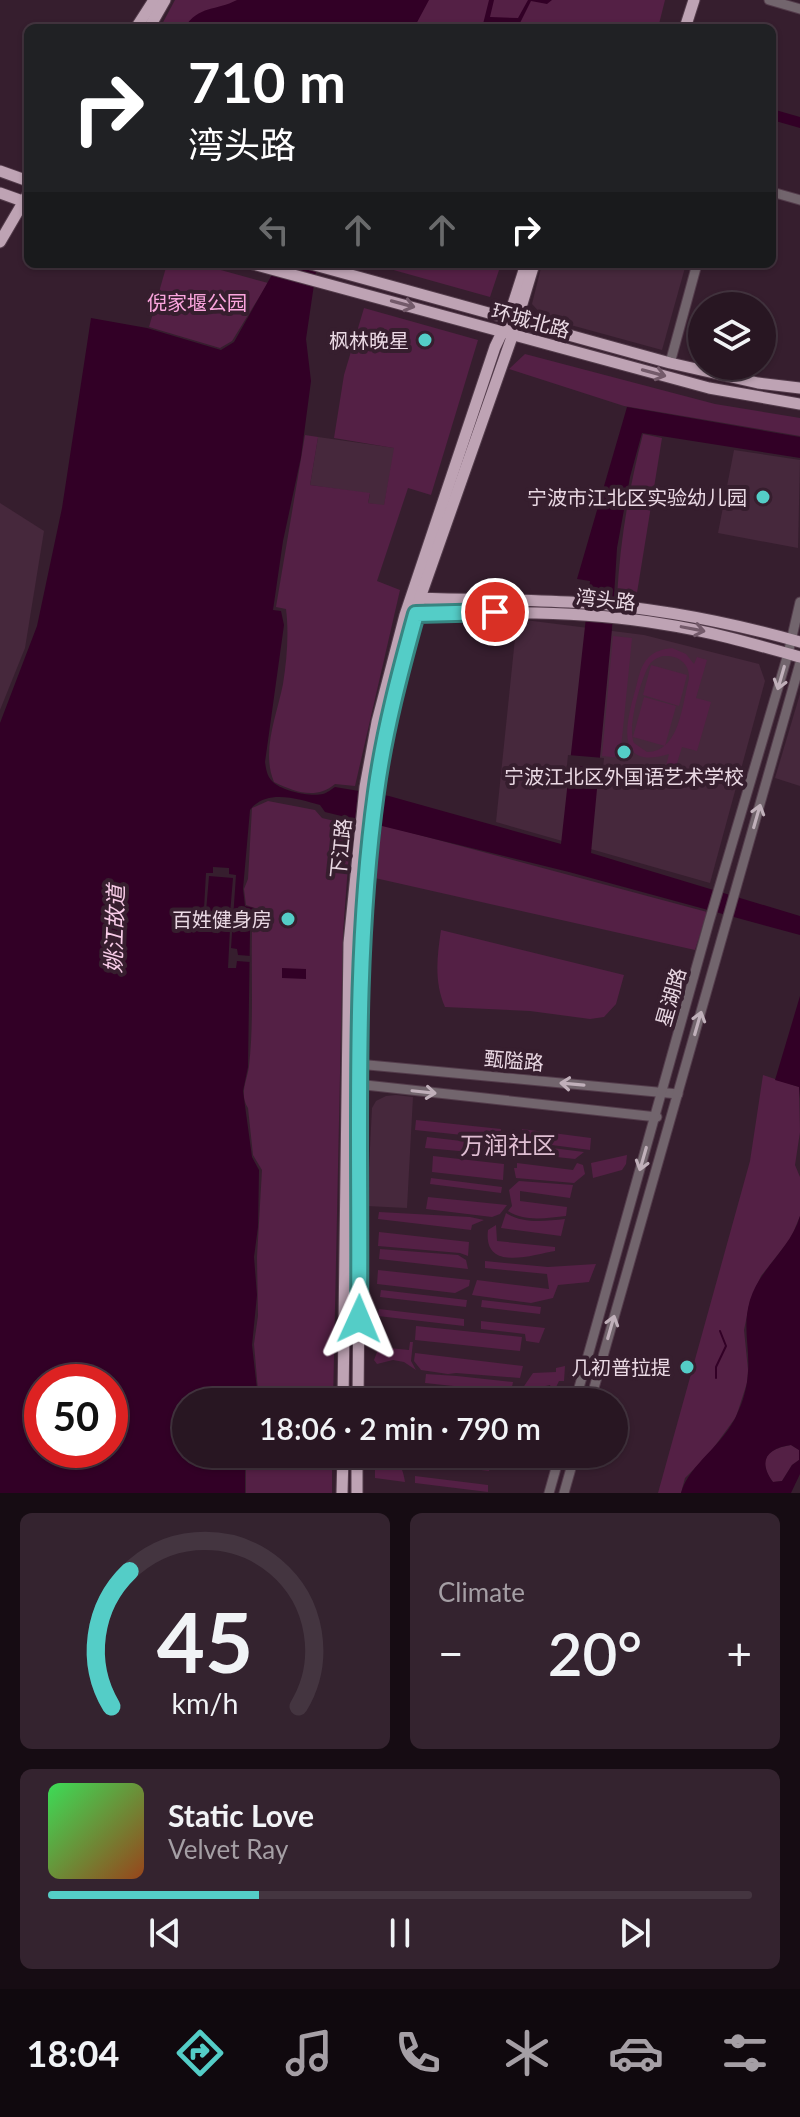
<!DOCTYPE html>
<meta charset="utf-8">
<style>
body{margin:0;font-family:Lato,"Noto Sans SC",sans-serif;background:#34232f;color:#f1f3f6;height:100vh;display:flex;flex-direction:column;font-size:30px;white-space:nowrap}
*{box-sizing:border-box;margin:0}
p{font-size:26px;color:#a59fa5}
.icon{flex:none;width:44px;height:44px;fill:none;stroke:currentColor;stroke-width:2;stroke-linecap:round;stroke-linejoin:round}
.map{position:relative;height:1493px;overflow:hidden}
.side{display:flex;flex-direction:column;gap:20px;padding:20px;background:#160c13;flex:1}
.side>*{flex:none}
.guide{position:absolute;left:24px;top:24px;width:752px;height:244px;border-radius:12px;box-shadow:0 2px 6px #0004,0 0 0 2px #443540;background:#202124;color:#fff;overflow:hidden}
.tools{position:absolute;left:688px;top:292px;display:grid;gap:16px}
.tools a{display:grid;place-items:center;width:88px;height:88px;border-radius:50%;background:#281622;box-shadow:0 2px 6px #0004,0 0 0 2px #443540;font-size:40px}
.speed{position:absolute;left:24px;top:1364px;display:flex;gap:16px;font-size:40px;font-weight:700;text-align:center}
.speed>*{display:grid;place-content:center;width:104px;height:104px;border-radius:50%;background:#281622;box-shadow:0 2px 6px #0004,0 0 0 2px #443540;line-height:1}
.speed .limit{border:12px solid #d22;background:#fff;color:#111}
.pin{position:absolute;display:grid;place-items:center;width:68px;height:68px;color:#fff;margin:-34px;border:4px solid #fff;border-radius:50%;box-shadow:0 2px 8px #0007}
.me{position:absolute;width:88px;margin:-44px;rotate:1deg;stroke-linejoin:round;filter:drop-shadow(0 0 6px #0008)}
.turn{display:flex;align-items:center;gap:28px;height:168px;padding:0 32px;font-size:36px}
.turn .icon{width:104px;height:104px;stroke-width:2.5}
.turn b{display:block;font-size:56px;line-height:68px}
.lanes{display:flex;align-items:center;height:76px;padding:0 32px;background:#0003;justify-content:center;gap:40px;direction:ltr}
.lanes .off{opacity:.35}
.big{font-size:60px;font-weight:600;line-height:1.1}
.side .card{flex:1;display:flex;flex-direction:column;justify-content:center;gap:12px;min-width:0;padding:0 28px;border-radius:12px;background:#34232f}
.side .dial{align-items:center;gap:0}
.dial svg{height:208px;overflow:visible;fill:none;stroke:#443540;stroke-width:7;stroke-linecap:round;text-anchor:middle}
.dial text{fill:#f1f3f6;stroke:none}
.song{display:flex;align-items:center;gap:24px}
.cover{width:96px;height:96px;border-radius:12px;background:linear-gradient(135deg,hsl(130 70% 55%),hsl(20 70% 35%))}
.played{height:8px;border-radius:4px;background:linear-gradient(90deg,#54cdc7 30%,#443540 30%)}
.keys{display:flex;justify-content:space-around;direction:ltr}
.heat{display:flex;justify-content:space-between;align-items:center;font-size:44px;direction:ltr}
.side .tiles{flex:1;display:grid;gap:20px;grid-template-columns:1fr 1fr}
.card:last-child{grid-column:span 2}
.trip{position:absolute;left:172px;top:1388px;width:456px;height:80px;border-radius:40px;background:#281622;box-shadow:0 2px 6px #0004,0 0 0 2px #443540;font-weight:600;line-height:80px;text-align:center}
.tab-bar{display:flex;height:128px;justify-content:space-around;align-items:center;background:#10090e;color:#a59fa5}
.tab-bar .icon{width:56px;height:56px}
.tab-bar .on{color:#54cdc7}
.tab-bar b{font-size:36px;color:#f1f3f6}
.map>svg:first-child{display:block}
</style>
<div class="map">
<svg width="800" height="1493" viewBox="0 0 800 1493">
<rect width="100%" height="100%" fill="#361e2e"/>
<!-- built -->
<g fill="#46283c">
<path d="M542,264H686L662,350L545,318L532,304Z"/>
<path d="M318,437L395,448L384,506L368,503L370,494L310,485Z"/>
<path d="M734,450L800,460L798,548L718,533Z"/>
<path d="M0,503L44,531L25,648L0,710Z"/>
<path d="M517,619L644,635L759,664L765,681L710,883L496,822Z"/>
<path d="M800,694V786L775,778Z"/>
<path d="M396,1095L413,1097L407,1208L367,1206L372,1108L376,1101L386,1096Z"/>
</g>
<!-- green -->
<g fill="#542045" fill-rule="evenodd">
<path d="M175,0H665L658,28H160Z"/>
<path d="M167,264H199L268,283L232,341L220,348L149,327Z"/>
<path d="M372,264H501L490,297Z"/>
<path d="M364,308L478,340L431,495L408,488L377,581L400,590L355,786L335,784C316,800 295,792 274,782C261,751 277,715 283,684C287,659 289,633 286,609L276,607L305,435L318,437L310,485L370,493L368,503L384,505L394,448L334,438L344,375Z"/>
<path d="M525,354L715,404L800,418V436L624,406L509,369Z"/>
<path d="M643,434L662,438L636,599L617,597C620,541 629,488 643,434Z"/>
<path d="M613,636L632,638L620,758L602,756Z"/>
<path d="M672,648L686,654L694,664L697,657L707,660L696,698L711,702L697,751L682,747L673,776L664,774L669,754C614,771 626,723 635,691C638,680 640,665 649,657C655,651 663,649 672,648ZM663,656C678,655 690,663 689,679C682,704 680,752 647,752L634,743C627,728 640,683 648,667C651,661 656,658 663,656Z"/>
<path d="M651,665L687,675L679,706L643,695Z"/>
<path d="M644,697L676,706L665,746L633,737Z"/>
<path d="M268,801L315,810L322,818L351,825L343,933L333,1402H259L254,1344L258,1316L257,1257L262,1170L253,1155L248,1108C239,1094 247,1081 249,1066C254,1023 251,974 252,930L255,908L246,905L244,889L248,879L252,808Z"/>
<path d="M382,825L707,912L695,950L375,878Z"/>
<path d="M441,930L624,975L616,1004L604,1017L590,1019L530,1011L445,1007C434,982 437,957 441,930Z"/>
<path d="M763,1075L799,1087L800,1132L795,1165L800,1177V1216L791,1238L761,1276L750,1301L744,1330L748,1370L747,1383L736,1417L709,1454L685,1478L681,1493H658L750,1161Z"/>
<path d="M416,1120L501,1129L500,1139L415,1130Z"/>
<path d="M522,1129L591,1138L590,1150L521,1141Z"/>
<path d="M427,1137L487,1144L497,1152H505L504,1155L425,1148Z"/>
<path d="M520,1144L584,1152L575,1159L519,1153Z"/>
<path d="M627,1155L626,1164L622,1170L593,1178L591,1163Z"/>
<path d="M433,1156L504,1164L503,1180L432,1172Z"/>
<path d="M517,1163L573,1170L577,1163L583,1165L585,1174L574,1183L516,1178L514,1168H517Z"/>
<path d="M431,1178L502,1187L501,1193L430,1184Z"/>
<path d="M519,1181L573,1185L570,1198L520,1191V1201L567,1207L566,1216C547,1218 524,1222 508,1211L512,1206L509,1190Z"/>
<path d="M428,1197L507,1205L500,1214L492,1217L426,1209Z"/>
<path d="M379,1212L470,1217L484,1220L472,1225L471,1230L378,1219Z"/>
<path d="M506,1213C523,1224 545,1221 565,1219L561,1236L501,1228Z"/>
<path d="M496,1225L497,1241L555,1247V1251C532,1255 483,1272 488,1230Z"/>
<path d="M379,1232L469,1242L468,1256L460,1253L378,1246Z"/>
<path d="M380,1249L458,1255L466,1260L468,1269L379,1259Z"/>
<path d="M485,1261L548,1267L596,1264L589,1282L558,1285L553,1298L531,1303L472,1295L477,1280L549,1289L547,1274L485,1268Z"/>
<path d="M378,1270L470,1280L469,1286L455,1293L377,1284Z"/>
<path d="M381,1290L467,1300L466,1307L380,1297Z"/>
<path d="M482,1300L541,1307L540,1314L481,1307Z"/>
<path d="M379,1309L464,1319V1326L378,1316Z"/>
<path d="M481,1321L545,1328L539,1343L526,1341L525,1334L481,1329Z"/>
<path d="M416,1326L522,1337L520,1351L415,1340Z"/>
<path d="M410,1342H413L411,1361L416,1370L404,1362L393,1360L377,1364L374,1360L379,1347L409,1350Z"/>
<path d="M415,1353L523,1366L520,1378L456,1373L448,1374L421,1370L414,1361Z"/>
<path d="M565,1366L564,1381H559L553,1393L550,1385L520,1392L533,1373L556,1372V1368Z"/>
<path d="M426,1374L457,1376L513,1382L511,1392L425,1383Z"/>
<path d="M376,1392L407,1396L406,1402H375Z"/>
<path d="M791,1445L799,1450V1460L792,1465L782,1481L773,1482C756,1459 768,1449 791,1445Z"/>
<rect x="246" y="1454" width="86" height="39"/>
<path d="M375,1454C395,1454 402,1463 405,1482L375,1478Z"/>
<path d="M417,1455L490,1464L489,1471L416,1462Z"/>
<path d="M415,1476L488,1485V1492L415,1483Z"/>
</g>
<!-- water -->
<g fill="#320026" fill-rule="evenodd">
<path d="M237,0H429L414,28H184C199,5 216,11 237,0Z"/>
<path d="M489,0H494L490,17L518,18L528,0H552L547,4L531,1L520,23L493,22L487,28H482Z"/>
<path d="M772,109L800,117V128L772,120Z"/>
<path d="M278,264H317L306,339L311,381L301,457L283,541L273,610L281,611L284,625L265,762C266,769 267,776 272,781C281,791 310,797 323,794C327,793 332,789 335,787L389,796L561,844L590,581L577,579L627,407L800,437V458L642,433L630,477L617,548L612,629L591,853L800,916V935L569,872L325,812L320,805C299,799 266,788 250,810L243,889L245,906L254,908L253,929H250L248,1067L243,1091L252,1157L259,1170L258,1227L254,1257L257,1295L252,1345L258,1398L257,1402H186V1454H245V1493H0V723L37,626L62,508L91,318L147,328L221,350L234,342ZM42,1382H110V1450H42Z"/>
<path d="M282,968L306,969V979L282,978Z"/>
<path d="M800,996V1098L799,1087L775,1080Z"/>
<path d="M800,1216V1474L791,1493H681C689,1464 724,1445 737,1414C743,1402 747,1387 748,1373C750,1346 742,1327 750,1300C760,1268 791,1248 800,1216ZM791,1445L799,1450V1460L792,1465L782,1481L773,1482C757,1460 768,1448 791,1445Z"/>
</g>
<!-- pier -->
<g fill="#361e2e" fill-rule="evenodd">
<path d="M568,755L604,758L603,768L567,765Z"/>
<path d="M213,867L229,868V874L236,875L231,948L237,949L238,955L251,956L250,962L237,961L236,968H228L230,929L203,927L206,873H213ZM209,876L233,878L229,926L205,924Z"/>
</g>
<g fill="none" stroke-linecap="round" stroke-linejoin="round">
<!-- stream -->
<path stroke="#320026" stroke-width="2" d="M716,1378V1367L726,1346L720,1331"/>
<!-- minor casing -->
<g stroke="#533c4b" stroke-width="11">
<g id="minor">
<path d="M769,0L800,9"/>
<path d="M772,192L800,200"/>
<path d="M670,363L697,264"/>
<path d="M347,1063L678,1094"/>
<path d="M347,1083L657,1117"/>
<path d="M575,1402L709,922L788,654L800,602"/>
<path d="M590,1402L800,663"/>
<path d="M549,1493L560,1454"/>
<path d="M564,1493L575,1454"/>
</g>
</g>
<!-- major casing -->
<g stroke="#533c4b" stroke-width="13">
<g id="major">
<path d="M136,28L154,0"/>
<path d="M149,28L165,0"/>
<path d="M685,28L694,0"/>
<path d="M0,171L28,181"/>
<path d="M0,193L28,203"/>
<path d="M0,242L28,194"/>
<path d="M253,264L709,388L800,404"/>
<path d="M311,264L670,363L758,383L800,388"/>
<path d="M413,598C470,600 527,599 584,603C657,608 729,622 800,642"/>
<path d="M409,614C494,612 578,610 662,624C709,631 754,644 800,657"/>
<path d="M343,1402L349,943L365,787L377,722L405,615L495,347L508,320L526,264"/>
<path d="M358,1402L362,939L377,786L389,725L420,598L513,334L534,264"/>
<path d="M342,1493L343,1454"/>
<path d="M357,1493V1454"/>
</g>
</g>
<!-- minor -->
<use href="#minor" stroke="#72656d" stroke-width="9"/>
<!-- major -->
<use href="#major" stroke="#bea3b4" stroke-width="11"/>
</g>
<!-- one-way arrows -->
<defs><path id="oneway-shaft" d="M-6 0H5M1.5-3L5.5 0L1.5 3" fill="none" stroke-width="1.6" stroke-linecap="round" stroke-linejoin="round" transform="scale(2)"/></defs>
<g stroke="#735a6a">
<use href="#oneway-shaft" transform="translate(403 304) rotate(15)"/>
<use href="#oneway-shaft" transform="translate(654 373) rotate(15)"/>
<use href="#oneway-shaft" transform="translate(693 629) rotate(11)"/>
</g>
<g stroke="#c0b0ba">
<use href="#oneway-shaft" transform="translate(781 678) rotate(106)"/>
<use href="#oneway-shaft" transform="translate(757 816) rotate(-74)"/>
<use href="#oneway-shaft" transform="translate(698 1023) rotate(-74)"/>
<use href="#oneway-shaft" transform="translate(572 1084) rotate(-175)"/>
<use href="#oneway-shaft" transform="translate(424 1092) rotate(6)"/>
<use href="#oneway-shaft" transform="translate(643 1159) rotate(106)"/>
<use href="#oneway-shaft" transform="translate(611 1327) rotate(-74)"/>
</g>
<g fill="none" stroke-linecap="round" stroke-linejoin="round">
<!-- route casing -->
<g stroke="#378581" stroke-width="20">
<path id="route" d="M359,1319C361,1143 352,966 376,792C384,732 400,672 416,614L495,612"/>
</g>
<!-- route -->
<use href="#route" stroke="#54cdc7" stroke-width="14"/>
</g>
<!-- markers -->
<g fill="#54cdc7" stroke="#361e2e" stroke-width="3">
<circle cx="425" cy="340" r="8"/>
<circle cx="763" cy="497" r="8"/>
<circle cx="624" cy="752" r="8"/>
<circle cx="288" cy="919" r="8"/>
<circle cx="687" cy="1367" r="8"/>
</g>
<g text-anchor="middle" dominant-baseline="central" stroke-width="8" stroke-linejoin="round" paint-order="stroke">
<!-- park labels -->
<g font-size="20" fill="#faa5dd" stroke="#361e2e">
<text x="197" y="302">倪家堰公园</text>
</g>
<!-- street labels -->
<g font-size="20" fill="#ead9e4" stroke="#361e2e">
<text transform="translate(531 320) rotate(15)">环城北路</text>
<text transform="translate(606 599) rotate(6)">湾头路</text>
<text transform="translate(340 848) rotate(-84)">下江路</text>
<text transform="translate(670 997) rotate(-74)">星湖路</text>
<text transform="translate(514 1060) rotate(5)">甄隘路</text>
</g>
<!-- poi labels -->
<g font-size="20" fill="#ead9e4" stroke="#361e2e" text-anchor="end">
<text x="409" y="340">枫林晚星</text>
<text x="747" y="497">宁波市江北区实验幼儿园</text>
<text x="624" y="776" text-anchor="middle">宁波江北区外国语艺术学校</text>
<text x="272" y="919">百姓健身房</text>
<text x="671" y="1367">几初普拉提</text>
</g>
<!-- water labels -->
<g font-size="22" font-style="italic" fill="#f8cce8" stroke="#361e2e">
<text transform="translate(114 929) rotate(-88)">姚江故道</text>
</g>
<!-- quarter labels -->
<g font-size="24" fill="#dfbed2" stroke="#361e2e">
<text x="508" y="1144">万润社区</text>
</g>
</g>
</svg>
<div class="tools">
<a><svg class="icon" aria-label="layers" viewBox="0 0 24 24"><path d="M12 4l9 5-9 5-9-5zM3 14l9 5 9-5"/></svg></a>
</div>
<div class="speed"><div class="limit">50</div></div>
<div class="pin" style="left:495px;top:612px;background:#d93025"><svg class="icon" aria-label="arrive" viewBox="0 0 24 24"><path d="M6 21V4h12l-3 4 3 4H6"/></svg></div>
<svg class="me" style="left:359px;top:1319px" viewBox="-20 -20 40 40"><path d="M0-17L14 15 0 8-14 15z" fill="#54cdc7" stroke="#fff" stroke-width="4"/></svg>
<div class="trip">18:06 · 2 min · 790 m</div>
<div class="guide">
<div class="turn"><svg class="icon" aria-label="right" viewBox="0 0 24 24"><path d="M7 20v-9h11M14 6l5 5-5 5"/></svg><div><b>710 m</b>湾头路</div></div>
<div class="lanes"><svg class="icon off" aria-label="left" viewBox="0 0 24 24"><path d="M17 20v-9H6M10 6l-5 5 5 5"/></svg><svg class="icon off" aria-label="ahead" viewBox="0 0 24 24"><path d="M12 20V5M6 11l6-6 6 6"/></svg><svg class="icon off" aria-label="ahead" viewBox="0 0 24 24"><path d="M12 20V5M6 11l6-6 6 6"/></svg><svg class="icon" aria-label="right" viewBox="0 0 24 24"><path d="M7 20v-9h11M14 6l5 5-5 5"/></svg></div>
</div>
</div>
<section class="side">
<div class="tiles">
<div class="card dial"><svg viewBox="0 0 100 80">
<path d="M14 69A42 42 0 1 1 86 69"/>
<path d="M14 69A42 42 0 0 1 21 17" stroke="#54cdc7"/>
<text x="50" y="56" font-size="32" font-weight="700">45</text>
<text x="50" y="72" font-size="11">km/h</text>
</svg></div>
<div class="card"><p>Climate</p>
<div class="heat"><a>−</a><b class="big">20°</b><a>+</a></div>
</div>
<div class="card">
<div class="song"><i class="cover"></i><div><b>Static Love</b><p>Velvet Ray</p></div></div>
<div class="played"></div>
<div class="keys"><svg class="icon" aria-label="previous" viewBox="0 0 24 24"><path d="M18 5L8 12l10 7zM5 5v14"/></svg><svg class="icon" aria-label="pause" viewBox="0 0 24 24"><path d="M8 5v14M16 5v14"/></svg><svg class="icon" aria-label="next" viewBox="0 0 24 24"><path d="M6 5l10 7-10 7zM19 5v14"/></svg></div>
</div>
</div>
</section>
<nav class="tab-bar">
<b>18:04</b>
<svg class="icon on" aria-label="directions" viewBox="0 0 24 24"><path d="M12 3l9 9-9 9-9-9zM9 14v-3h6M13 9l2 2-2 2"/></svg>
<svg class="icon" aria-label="music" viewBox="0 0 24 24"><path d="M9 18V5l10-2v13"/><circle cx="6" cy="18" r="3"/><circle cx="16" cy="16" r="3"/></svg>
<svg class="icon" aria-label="phone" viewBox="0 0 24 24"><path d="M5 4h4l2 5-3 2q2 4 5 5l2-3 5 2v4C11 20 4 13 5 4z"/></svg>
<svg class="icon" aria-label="climate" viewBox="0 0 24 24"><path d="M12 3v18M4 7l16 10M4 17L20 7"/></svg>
<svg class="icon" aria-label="car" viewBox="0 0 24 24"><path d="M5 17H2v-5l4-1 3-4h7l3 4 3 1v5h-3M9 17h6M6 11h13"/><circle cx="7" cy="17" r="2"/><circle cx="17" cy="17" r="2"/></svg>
<svg class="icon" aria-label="filters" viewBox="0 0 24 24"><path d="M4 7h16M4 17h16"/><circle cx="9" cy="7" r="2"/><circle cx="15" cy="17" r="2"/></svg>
</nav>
